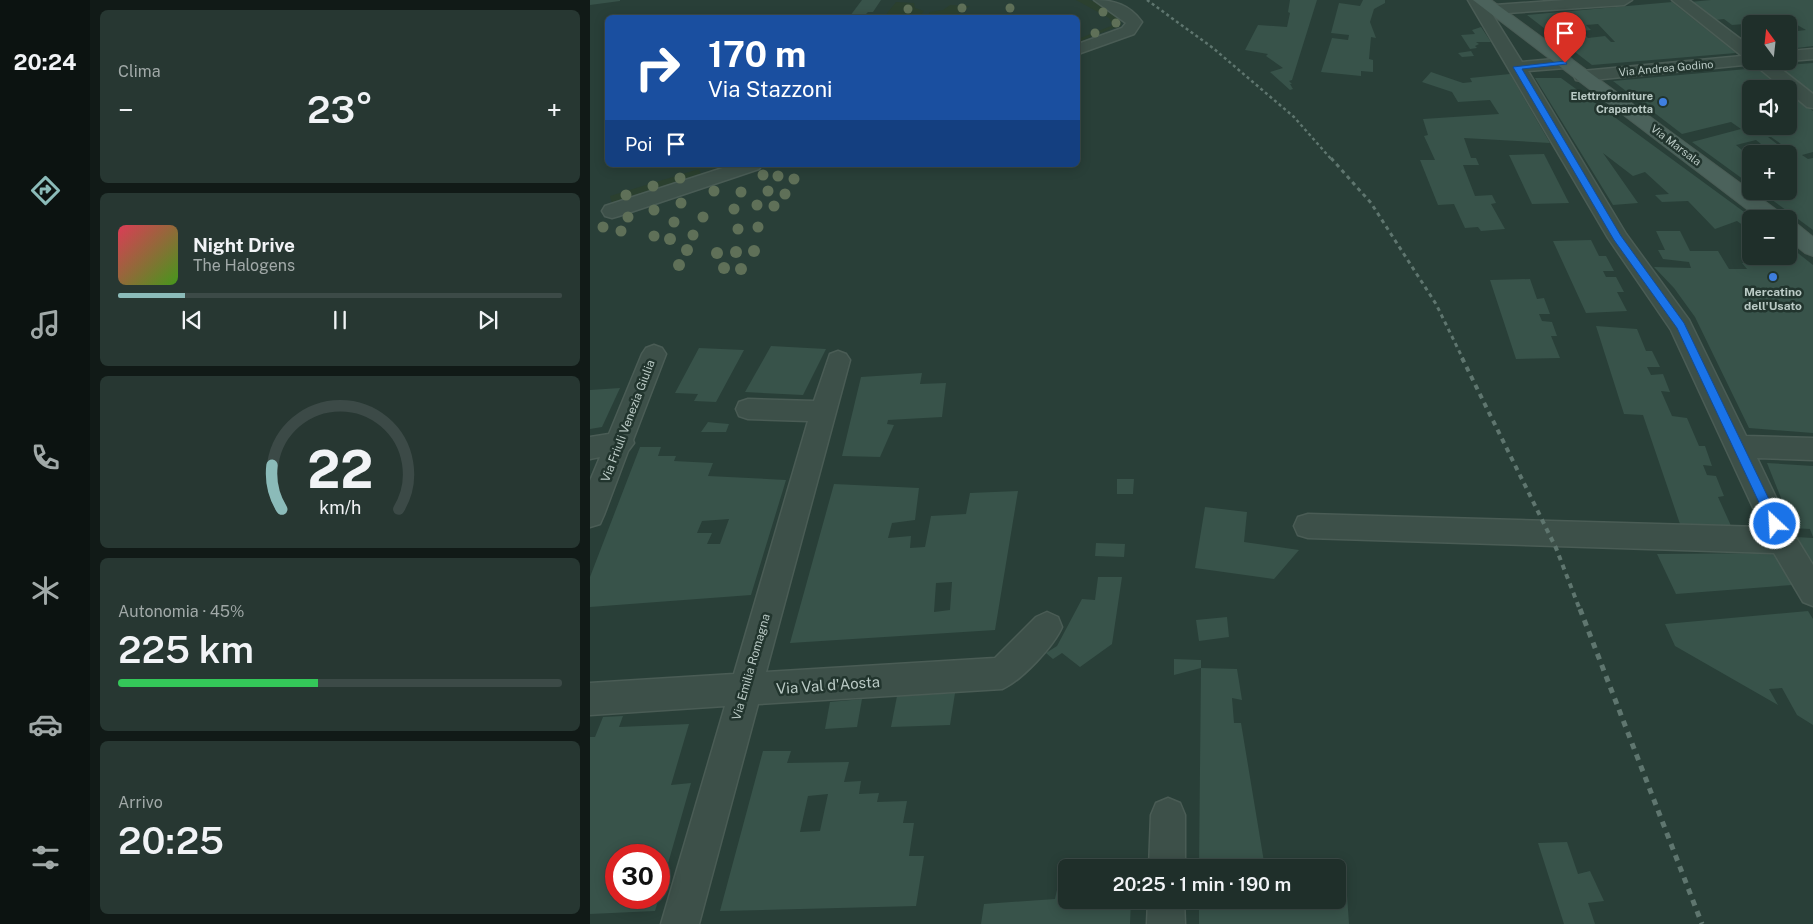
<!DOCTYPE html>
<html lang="it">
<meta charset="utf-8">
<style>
body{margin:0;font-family:"Public Sans",sans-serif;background:#273732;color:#f1f3f6;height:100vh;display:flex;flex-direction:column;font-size:19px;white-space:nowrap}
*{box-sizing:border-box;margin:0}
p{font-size:16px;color:#a1a9a8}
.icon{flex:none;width:28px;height:28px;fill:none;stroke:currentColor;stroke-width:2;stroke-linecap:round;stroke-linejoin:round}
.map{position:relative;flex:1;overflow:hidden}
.sheet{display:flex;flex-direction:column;gap:10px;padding:10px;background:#111a17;width:500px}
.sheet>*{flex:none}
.top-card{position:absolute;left:15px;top:15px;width:475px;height:152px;border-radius:8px;box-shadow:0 2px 12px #0003,0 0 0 1px #3c4a47;background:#1a4fa0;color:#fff;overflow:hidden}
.needle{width:32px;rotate:345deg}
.buttons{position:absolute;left:1152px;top:15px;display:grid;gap:10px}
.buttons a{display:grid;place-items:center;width:55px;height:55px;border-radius:8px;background:#1f2f2a;box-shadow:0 2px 12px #0003,0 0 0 1px #3c4a47;font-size:25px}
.speed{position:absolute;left:15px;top:844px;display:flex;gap:10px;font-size:25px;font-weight:700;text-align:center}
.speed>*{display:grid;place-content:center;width:65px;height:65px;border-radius:50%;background:#1f2f2a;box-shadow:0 2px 12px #0003,0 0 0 1px #3c4a47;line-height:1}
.speed .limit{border:8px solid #d22;background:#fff;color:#111}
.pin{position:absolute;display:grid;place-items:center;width:42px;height:42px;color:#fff;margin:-51px -21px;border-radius:50% 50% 50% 0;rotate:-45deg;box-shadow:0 0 5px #0007}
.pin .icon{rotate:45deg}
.me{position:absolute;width:55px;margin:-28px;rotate:335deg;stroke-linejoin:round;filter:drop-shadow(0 0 4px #0008)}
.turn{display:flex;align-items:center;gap:18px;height:105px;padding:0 20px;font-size:22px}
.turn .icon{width:65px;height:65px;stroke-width:2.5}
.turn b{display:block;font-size:35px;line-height:42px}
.then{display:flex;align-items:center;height:48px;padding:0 20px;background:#0003;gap:10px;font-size:19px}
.big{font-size:38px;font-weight:600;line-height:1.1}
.sheet .widget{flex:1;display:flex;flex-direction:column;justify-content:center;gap:8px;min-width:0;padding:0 18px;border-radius:8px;background:#273732}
.sheet .dial{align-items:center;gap:0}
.dial svg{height:130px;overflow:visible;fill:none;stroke:#3c4a47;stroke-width:7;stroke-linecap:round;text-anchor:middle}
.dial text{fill:#f1f3f6;stroke:none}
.song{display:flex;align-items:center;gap:15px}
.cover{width:60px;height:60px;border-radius:8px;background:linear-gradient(135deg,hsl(350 70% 55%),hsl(100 70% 35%))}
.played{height:5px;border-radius:2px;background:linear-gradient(90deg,#8bbbb9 15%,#3c4a47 15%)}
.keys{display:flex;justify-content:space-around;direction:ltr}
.heat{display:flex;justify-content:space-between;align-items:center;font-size:28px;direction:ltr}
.charge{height:8px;border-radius:4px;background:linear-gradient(90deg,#34c759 45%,#3c4a47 0)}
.trip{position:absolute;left:468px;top:859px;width:288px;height:50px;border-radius:8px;background:#1f2f2a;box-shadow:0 2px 12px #0003,0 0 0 1px #3c4a47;font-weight:600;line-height:50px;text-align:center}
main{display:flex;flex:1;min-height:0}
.tabs{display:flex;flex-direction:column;width:90px;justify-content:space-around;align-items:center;background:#0c1311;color:#a1a9a8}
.tabs .icon{width:35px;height:35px}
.tabs .selected{color:#8bbbb9}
.tabs b{font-size:22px;color:#f1f3f6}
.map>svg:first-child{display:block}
</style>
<main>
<nav class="tabs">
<b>20:24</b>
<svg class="icon selected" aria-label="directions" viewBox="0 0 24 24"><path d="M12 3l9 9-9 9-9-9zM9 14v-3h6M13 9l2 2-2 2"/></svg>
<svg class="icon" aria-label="music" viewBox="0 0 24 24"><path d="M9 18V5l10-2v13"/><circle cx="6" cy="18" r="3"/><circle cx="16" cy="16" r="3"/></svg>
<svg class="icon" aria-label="phone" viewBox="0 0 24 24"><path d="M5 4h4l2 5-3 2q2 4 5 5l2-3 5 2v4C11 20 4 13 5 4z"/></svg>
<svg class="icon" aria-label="climate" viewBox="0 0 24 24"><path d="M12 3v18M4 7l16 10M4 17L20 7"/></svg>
<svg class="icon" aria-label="car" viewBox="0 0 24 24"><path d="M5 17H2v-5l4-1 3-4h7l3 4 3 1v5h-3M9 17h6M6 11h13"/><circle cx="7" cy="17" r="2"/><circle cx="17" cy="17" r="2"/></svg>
<svg class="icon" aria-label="filters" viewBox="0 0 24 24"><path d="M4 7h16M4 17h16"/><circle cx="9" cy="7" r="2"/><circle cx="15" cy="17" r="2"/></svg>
</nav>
<section class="sheet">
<div class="widget"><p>Clima</p>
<div class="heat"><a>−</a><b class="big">23°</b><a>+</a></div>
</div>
<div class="widget">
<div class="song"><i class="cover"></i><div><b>Night Drive</b><p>The Halogens</p></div></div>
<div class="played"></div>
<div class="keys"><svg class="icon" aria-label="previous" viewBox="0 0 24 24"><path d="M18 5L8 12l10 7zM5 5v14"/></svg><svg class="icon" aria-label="pause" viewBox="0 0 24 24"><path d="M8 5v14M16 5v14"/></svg><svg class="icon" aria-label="next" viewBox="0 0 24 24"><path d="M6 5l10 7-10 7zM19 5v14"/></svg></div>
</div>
<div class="widget dial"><svg viewBox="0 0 100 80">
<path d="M14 69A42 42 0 1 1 86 69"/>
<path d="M14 69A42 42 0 0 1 8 42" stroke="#8bbbb9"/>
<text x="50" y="56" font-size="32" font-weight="700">22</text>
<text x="50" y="72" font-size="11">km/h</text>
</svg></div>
<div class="widget"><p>Autonomia · 45%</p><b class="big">225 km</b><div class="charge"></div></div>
<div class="widget"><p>Arrivo</p><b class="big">20:25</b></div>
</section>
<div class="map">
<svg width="1223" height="924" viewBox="0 0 1223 924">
<rect width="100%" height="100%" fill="#293f38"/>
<!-- green -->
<g fill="#2b402f">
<path d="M486,0C490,0 496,0 499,0C509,2 531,15 531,25L488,42V39L521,26L522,24L519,18Z"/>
<path d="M306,2L324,3L325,8L334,11L329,17H294Z"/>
<path d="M360,5L380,6L362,17H336L340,12L353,10Z"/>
<path d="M109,169L112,176L22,204L20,196Z"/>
</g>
<!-- building -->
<g fill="#38534a" fill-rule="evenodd">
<path d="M0,0H30V1L0,5Z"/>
<path d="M272,0H291L283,12H278L274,16H260Z"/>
<path d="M700,0H727L702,80L699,81L702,84H700L703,89L700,90L680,72L693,68L676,56L678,54L655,50L668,25L697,27L700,13L698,12Z"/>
<path d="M773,0H795V3L784,9L780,22L786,38L781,37L779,59L783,60V72L771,71V76L731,72L742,38L758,40L759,35L741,33L749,3L770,6Z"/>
<path d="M1121,0H1223V46L1199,49V32L1216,30L1197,19L1181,21L1174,17L1157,19L1161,23V30L1154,24L1142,25L1134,19L1125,20L1100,2Z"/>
<path d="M1082,2L1146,53L1002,65L937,15ZM1008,24L1025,42H1021L1015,36L998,38L991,31L1001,30L996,25Z"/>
<path d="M891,27L901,42H886L889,44L885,46L887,48L880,49L871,35L885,34L882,30Z"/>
<path d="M1161,36V48L1147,38Z"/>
<path d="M881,51L884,56L872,57L868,53Z"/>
<path d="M1223,63V96L1185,66Z"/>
<path d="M1168,68L1194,89H1161V126H1199V92L1223,111V152L1212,155L1218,159L1223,158V230L1170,191H1199V158L1208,156L1181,137H1178L1187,144L1176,148L1166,140L1146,145L1158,155L1161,153V185L1102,142L1151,129L1141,122L1092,134L1023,81Z"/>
<path d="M841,72L873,83L882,82L880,78L920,74L960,143L874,138L881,158H886L889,165H873L885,196L902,195L906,203L901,204L915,229L891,231L888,227L875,228L864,204L848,205L830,160H845L834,136L838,135L833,119L909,114L900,100L868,102L862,92L832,82Z"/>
<path d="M945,78H971L1161,217V231L1147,221L1125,229L1098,201L1072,202L1065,195L1079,194L1055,172L1043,176L1013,153L1048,203L1023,205Z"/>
<path d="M954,154L979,203L942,204L919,155Z"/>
<path d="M1066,231H1090L1100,251H1128L1139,269H1157L1152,263H1167L1164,256H1199V246L1223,265V433L1159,428L1105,317L1084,288L1064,267L1101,268L1099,262L1073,259L1068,250H1075Z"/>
<path d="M1001,240L1009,256H1016L1024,271H1013L1016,277H1026L1034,292H1027L1037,311L996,313L963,241Z"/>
<path d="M940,279L947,299L954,298L960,314H949L952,321L962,322L967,336H961L970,358L926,359L900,280Z"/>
<path d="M1006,326L1047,329L1056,351H1062L1070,367H1057L1061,375L1073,374L1080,392L1071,391L1082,416L1097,418L1109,446H1115L1122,466L1113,465L1117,475L1126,476L1134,496L1128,497L1142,528L1090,524L1053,415L1034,414Z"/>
<path d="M181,346L236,349L213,395L155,392Z"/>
<path d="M109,348L154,350L126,402L104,401L108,394L85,393Z"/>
<path d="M332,373L330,384L356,383L352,417L298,420L297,424L304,425L290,457L252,456L271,377Z"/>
<path d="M30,388L12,427L0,429V390Z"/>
<path d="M118,422L127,423L139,424L136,432H111Z"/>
<path d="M50,447H71L68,456H86L84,461L123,463L118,476L196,480L161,595L0,607V577ZM139,519L130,544H117L122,533H107L112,521Z"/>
<path d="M1177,463L1223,466V537L1220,529L1203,528Z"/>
<path d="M527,479H544L543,494H527Z"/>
<path d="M244,484L329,488L325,520L302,523L298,538L321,536L320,548L335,547L341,516L376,514L380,493L428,491L405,630L200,643ZM362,582L360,610L344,612L346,583Z"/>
<path d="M615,507L657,512L654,542L709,550L684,579L605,568Z"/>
<path d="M1206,537L1223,538V576Z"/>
<path d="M506,543L535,544L534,557L505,556Z"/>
<path d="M1184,553L1202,585L1086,594L1067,554Z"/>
<path d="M508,577H532L522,644L490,667L472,653L463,659L456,653L467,646L492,599L505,600Z"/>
<path d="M1218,611L1223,619V725L1207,715L1192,688L1179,689L1188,705L1085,646L1075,624Z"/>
<path d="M637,617L639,637L609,641L606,620Z"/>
<path d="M584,659L611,660V668L584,675Z"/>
<path d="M611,668L647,669L652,700L642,698L644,723H651L675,868H609Z"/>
<path d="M365,693L360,725L301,727L307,696Z"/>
<path d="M272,699L267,727L235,729L240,702Z"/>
<path d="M33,716L29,727L99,724L81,785L101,783L69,895V855H26V898H69L65,911L0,914V737H5L13,717Z"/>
<path d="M173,751H201L197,763L259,762L254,782L271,781L269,794L289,793L287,802L317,801L313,823H324L319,856H334L326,906L130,911ZM238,794L230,831L210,832L218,796Z"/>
<path d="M977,842L988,874L1000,871L1014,901L998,903L1005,924H974L948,843Z"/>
<path d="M468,885H476V900H541L540,924H391L394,904L465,899Z"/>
<path d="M746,893L757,895L759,924H609V900H746Z"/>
</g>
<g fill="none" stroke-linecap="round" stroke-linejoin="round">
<!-- street casing -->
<g stroke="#4a5c55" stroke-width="3">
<g id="street">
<path d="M504,0C524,0 540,5 552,22L544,34L488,54V44L532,28L536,23Z"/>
<path d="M878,0H894L899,8L905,5L975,0H1042L1034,5L902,14L932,62L975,58L981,59L983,63L981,67L975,68L938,71L1036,234L1099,320L1156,436L1223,438V460L1167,458L1202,531L1223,565V606L1213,602L1184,553L718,538L708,535L704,526L708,517L718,514L1172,527L1081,330L1018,238Z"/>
<path d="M1082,0H1099L1161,47V61H1181L1223,94V108L1217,107L1199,92V89H1194L1164,64L992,81L986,80L984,76L986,72L992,71L1152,56Z"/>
<path d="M1223,49V59L1199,61V51Z"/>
<path d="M142,165H172L169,169L29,216L22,218L15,216L12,211L15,206Z"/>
<path d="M64,345L72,348L76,354L43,440L44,443L38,451L14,515L10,524L0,527V481L10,457L0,459V437L19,434L52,354L56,348Z"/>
<path d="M248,351L256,354L260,360L176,672L405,658L446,617L457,612L468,617L472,627C464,646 431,681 412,689L168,704L109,924H71L135,706L0,715V683L144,674L218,421L158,419L149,416L146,409L149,402L158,399L224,401L240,354Z"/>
<path d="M578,798L590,803L595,815V868H559L561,815L566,803Z"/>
<path d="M558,900H594L595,924H557Z"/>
</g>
</g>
<!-- secondary casing -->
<g stroke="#4a5c55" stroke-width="2">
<g id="secondary">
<path d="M883,0H901L1192,214L1195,219H1170Z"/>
<path d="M1199,222L1207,224L1223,237V256L1215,253L1199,240Z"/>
</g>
</g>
<!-- street -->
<use href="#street" fill="#3d5049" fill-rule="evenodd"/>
<!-- secondary -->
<use href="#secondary" fill="#4b625b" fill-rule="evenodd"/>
<!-- rail-far3 -->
<path stroke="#5f766f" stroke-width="2.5" stroke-dasharray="3 3" stroke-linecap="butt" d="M557,0L623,48L704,117L742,160"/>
<!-- rail-far2 -->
<path stroke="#5f766f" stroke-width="3" stroke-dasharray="4 4" stroke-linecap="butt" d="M741,158L781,203L846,304L873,359"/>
<!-- rail-far1 -->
<path stroke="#5f766f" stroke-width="4" stroke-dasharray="5 5" stroke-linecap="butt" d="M872,358L966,548L990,610"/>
<!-- rail -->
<path stroke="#5f766f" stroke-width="5" stroke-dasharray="6 6" stroke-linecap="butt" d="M990,609L1112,924"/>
</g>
<!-- trees -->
<g fill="#5f7058">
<circle cx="372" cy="8" r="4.5"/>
<circle cx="420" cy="8" r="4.5"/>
<circle cx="318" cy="9" r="4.5"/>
<circle cx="513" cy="12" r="4.5"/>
<circle cx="526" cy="23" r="4.5"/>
<circle cx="505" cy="33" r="4.5"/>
<circle cx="173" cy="175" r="5.5"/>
<circle cx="188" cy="176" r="5.5"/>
<circle cx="90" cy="178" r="5.5"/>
<circle cx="204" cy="179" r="5.5"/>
<circle cx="63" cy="186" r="5.5"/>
<circle cx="124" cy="191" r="5.5"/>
<circle cx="178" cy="191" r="5.5"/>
<circle cx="151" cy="192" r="5.5"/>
<circle cx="195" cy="194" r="5.5"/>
<circle cx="36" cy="195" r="5.5"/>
<circle cx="91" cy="203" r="5.5"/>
<circle cx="167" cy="205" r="5.5"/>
<circle cx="184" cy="206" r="5.5"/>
<circle cx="144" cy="209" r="5.5"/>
<circle cx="64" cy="210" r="5.5"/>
<circle cx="38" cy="217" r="5.5"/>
<circle cx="113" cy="217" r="5.5"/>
<circle cx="84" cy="222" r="5.5"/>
<circle cx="13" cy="227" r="5.5"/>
<circle cx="168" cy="227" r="5.5"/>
<circle cx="148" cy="229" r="5.5"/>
<circle cx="31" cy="231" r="5.5"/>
<circle cx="103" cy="235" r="5.5"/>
<circle cx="64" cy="236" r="5.5"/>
<circle cx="80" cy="239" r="6"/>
<circle cx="97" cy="250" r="6"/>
<circle cx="164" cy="251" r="6"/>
<circle cx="146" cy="252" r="6"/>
<circle cx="127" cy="253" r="6"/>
<circle cx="89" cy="265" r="6"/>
<circle cx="134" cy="268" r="6"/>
<circle cx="151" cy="269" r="6"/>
</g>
<!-- route -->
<path fill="#1a73e8" stroke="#114b97" d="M975,61L977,64L932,69L1031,236L1094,323L1189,520L1191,524L1189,528H1181L1087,328L1024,240L923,67Z"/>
<!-- markers -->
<g fill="#3f7fe0" stroke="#22352e" stroke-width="2">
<circle cx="1073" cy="102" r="5"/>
<circle cx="1183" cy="277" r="5"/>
</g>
<g text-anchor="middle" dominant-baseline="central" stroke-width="5" stroke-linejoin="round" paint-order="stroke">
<!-- far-street labels -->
<g font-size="11" fill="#bacac5" stroke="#22352e">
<text transform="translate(1076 68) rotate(-5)">Via Andrea Godino</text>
<text transform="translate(1086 145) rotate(37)">Via Marsala</text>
</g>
<!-- far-poi labels -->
<g font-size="11" font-weight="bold" fill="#bacac5" stroke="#22352e" text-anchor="end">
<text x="1063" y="96">Elettroforniture<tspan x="1063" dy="13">Craparotta</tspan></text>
</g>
<!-- poi labels -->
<g font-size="12" font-weight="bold" fill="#bacac5" stroke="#22352e">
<text x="1183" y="292">Mercatino<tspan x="1183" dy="14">dell'Usato</tspan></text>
</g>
<!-- street labels -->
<g font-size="12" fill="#bacac5" stroke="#22352e">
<text transform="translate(38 421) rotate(-69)">Via Friuli Venezia Giulia</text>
<text transform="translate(161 667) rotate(-74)">Via Emilia Romagna</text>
</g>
<!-- near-street labels -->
<g font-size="15" fill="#bacac5" stroke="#22352e">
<text transform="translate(238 685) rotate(-4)">Via Val d'Aosta</text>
</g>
</g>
</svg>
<div class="buttons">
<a><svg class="needle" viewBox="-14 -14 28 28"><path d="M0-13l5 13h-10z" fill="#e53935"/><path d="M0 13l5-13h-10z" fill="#a1a9a8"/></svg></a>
<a><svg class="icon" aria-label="sound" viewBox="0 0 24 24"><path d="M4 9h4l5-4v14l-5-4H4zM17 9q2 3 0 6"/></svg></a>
<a>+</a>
<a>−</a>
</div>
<div class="speed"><div class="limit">30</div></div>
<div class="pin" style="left:975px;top:63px;background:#d93025"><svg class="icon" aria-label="arrive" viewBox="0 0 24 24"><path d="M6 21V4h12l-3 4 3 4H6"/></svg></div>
<svg class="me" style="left:1185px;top:524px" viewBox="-20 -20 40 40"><circle r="17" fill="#1a73e8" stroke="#fff" stroke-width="3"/><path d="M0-11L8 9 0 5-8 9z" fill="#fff"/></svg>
<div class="trip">20:25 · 1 min · 190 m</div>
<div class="top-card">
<div class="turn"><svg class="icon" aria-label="right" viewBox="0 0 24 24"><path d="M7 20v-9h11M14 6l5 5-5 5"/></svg><div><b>170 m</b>Via Stazzoni</div></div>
<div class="then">Poi<svg class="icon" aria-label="arrive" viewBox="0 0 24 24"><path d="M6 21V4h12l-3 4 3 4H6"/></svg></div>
</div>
</div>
</main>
